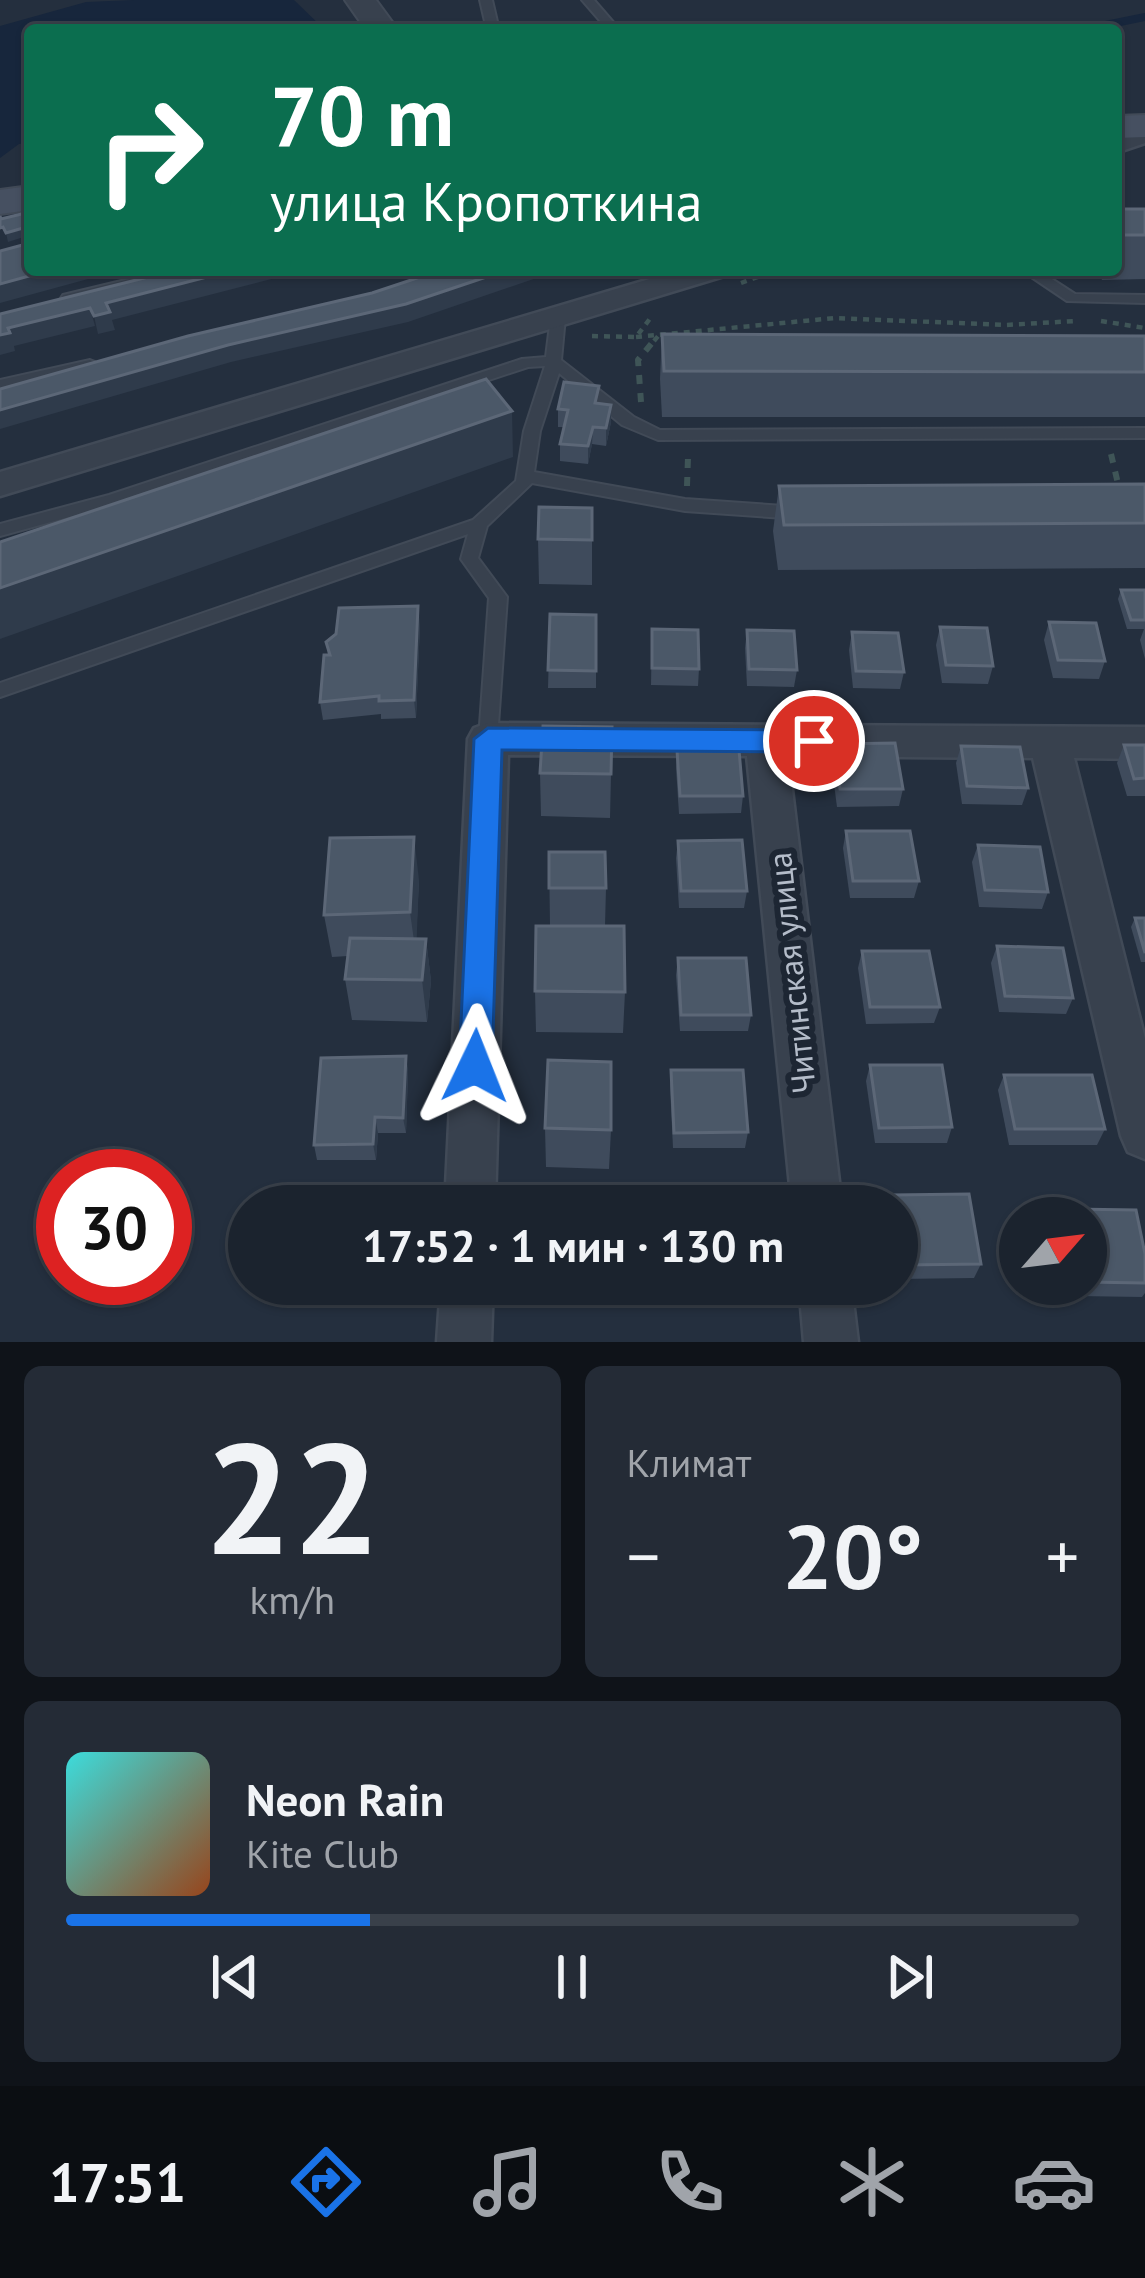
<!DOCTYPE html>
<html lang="ru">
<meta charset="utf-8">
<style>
body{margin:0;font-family:"PT Sans",sans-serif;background:#242b36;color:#f1f3f6;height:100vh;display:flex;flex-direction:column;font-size:45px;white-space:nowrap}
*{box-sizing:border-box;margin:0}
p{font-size:39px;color:#a0a4aa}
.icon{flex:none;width:66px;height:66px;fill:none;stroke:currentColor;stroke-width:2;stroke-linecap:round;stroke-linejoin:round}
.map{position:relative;height:1342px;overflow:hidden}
.sheet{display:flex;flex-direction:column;gap:24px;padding:24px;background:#0f1319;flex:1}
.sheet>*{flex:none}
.hud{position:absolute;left:24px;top:24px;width:1098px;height:252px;border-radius:12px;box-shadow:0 3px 9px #0004,0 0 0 3px #39404a;background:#0b6e4f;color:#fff;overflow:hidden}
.needle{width:78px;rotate:62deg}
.controls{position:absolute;left:999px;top:1197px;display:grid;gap:24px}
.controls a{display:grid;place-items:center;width:108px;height:108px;border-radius:50%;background:#1b232e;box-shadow:0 3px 9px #0004,0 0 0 3px #39404a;font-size:60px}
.speed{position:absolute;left:36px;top:1149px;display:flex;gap:24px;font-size:60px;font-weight:700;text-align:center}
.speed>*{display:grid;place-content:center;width:156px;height:156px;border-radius:50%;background:#1b232e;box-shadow:0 3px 9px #0004,0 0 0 3px #39404a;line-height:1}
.speed .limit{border:18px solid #d22;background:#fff;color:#111}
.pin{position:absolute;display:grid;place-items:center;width:102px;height:102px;color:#fff;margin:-51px;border:6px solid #fff;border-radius:50%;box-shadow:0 3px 12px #0007}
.me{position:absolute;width:132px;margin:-66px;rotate:2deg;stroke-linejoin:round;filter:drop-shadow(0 0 9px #0008)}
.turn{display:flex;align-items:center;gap:42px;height:252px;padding:0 48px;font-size:54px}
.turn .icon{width:156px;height:156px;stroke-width:2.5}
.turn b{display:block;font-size:84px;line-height:102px}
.big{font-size:90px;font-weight:800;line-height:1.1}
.sheet .card{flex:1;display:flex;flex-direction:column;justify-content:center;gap:18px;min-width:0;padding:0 42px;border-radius:18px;background:#242b36}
.sheet .dial{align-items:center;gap:0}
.dial b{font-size:156px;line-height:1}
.song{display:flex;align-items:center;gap:36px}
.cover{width:144px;height:144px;border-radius:18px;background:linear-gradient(135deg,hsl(180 70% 55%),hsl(20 70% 35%))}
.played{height:12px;border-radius:6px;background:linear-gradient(90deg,#1a73e8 30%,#39404a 30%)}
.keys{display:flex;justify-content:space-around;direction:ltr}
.heat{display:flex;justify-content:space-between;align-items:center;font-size:66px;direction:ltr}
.sheet .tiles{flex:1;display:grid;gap:24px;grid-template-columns:1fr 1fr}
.card:last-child{grid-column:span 2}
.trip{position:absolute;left:228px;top:1185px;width:690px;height:120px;border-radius:60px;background:#1b232e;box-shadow:0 3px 9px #0004,0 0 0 3px #39404a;font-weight:800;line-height:120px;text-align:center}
.tab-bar{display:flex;height:192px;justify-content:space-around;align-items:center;background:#0b0e12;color:#a0a4aa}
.tab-bar .icon{width:84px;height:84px}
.tab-bar .on{color:#1a73e8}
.tab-bar b{font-size:54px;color:#f1f3f6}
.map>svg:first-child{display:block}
</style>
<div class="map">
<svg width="1145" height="1342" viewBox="0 0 1145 1342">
<rect width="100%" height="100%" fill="#242f3e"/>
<!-- water -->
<path fill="#17263c" d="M134,0H294L325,30H30V142L19,144L0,158V26L86,2Z"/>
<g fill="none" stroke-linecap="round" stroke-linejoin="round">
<!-- stream -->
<path stroke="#17263c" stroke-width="8" d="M1081,30L1145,17"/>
<!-- service casing -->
<g stroke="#414a57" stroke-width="4">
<g id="service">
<path d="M480,0H492L499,30H487Z"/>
<path d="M582,0H594L620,30H608Z"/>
<path d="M167,270H192L190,273L68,302L61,298L63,295Z"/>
<path d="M1021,270H1038L1075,294L1145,295V303L1067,301Z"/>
<path d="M558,313L565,317L561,360L634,417L660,430L1145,428V438L658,440L622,425L559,373L540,431L534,472L685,499L799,507L807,513L799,519L685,511L532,483L487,526L478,558L507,597L497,739L495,744H481L479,739L489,598L461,559L468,534L0,697V683L473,520L516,481L524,431L545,366L528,367L120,503L0,536V524L109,495L522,359L546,357L551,317Z"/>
<path d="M90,360L95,362V368L0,390V380Z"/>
</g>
</g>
<!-- minor casing -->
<g stroke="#414a57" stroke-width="5">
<g id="minor">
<path d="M1145,125V143L1116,153V135Z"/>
<path d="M680,270H728L724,276L0,496V472Z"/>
<path d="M488,723L1145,727V759L1074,758L1145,1039V1159L1128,1152L1121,1136L1033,758L788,756L842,1206H792L747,756L508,755L495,1206H445L468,739L474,728Z"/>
<path d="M441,1284H493L491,1342H437Z"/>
<path d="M799,1284H851L858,1342H804Z"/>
</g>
</g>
<!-- tertiary casing -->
<g stroke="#414a57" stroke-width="4">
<path id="tertiary" d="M345,0H376L398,30H366Z"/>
</g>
<!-- secondary casing -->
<g stroke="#414a57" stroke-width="4">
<g id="secondary">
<path d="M1145,115V137L1116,138V116Z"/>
<path d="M30,186V210L0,214V190Z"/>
</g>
</g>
<!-- path-far1 -->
<g stroke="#3f5557" stroke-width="4.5" stroke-dasharray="6 6" stroke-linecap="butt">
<path d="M741,283L777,270"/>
<path d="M1101,321L1145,328"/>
<path d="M592,336L636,337L652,316"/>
<path d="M636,337L835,318L1005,325L1076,321"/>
<path d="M654,341L659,335"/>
</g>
<!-- path -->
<g stroke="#3f5557" stroke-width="6" stroke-dasharray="9 9" stroke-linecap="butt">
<path d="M641,402L638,360L656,338"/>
<path d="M1111,454L1119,488"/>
<path d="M687,486L688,457"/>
</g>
<!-- service -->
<use href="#service" fill="#38414e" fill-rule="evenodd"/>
<!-- minor -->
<use href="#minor" fill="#38414e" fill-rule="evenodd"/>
<!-- tertiary -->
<use href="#tertiary" fill="#38414e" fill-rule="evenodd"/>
<!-- secondary -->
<use href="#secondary" fill="#465061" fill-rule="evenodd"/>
</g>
<!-- wall -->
<g fill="#3f4b5c">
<path d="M1116,209H1145V279L1102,280L1098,270H1116Z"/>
<path d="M662,334L1145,336V417H662L660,379Z"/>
<path d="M599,403L611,405V422L606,446L592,444L588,464L560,461V444L564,427H558V409Z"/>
<path d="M1145,484V568L778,570L773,531L779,486Z"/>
<path d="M592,508V585L539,584L538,539Z"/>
<path d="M1121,590H1145V659L1140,640L1144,629H1127L1118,599Z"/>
<path d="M550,614L596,615V688H548Z"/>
<path d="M1049,622L1105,661L1099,679L1053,678L1044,640Z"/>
<path d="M420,624L416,718L381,719V714L323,720L320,702L328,655L326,642Z"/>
<path d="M940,627L993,666L988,684L942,683L936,645Z"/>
<path d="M652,629L699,669L698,686L651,685Z"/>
<path d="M747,630L797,670L794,687L747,686L745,648Z"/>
<path d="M852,632L904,672L900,689L853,688L849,650Z"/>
<path d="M834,744L903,789L899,806L837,807L831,761Z"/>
<path d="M1124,745H1145V796H1127L1117,763Z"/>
<path d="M961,746L1028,788L1022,805L962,804L956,763Z"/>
<path d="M677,750L743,796L741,813L679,814L676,768Z"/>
<path d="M540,773L611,774L610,818L541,816Z"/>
<path d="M846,831L919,881L914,898H850L843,848Z"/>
<path d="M678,841L747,891L744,908H679L676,858Z"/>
<path d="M978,845L1048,892L1042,909L979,907L972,862Z"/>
<path d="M549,852L606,888L605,926L625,992L623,1033L536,1032L535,991L550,926Z"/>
<path d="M419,880L416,939H426L431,981L427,1022L352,1020L345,979L348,956L332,957L324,915Z"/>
<path d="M1135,918H1145V962H1141L1131,927Z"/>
<path d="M997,946L1073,998L1066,1014L999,1012L991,963Z"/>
<path d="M862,951L940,1007L934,1023L866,1024L858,968Z"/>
<path d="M678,958L751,1015L748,1031H680L676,975Z"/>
<path d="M406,1056L408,1072L406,1133H378L376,1160H317L314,1145Z"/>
<path d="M870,1065L952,1127L947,1143H875L866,1081Z"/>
<path d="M671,1070L748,1132L745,1148H673L670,1086Z"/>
<path d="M1004,1075L1105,1129L1097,1145H1009L998,1090Z"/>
<path d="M545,1128L611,1130L609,1169L546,1167Z"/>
<path d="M893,1195L981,1264L974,1278L898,1279L897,1206H889Z"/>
<path d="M1071,1209L1136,1210L1145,1254V1293L1142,1297L1077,1296L1075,1284H1086V1218H1067Z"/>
<path d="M697,1284H774L697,1286Z"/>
</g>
<!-- shaded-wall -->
<g fill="#2f3b4b">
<path d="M30,226V235L8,242L6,233Z"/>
<path d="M51,270H121L0,303V284Z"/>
<path d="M234,270H306L112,320L115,330L98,334L94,316L106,303Z"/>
<path d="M507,270H560L408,322L231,362L0,429V410L228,345Z"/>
<path d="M90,308L95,326L14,346L15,351L0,355V335L8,328Z"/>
<path d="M611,405V422L606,446V428Z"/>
<path d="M512,411L513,457L0,639V588Z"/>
<path d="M593,427L592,444L588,464V446Z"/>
<path d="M418,606L420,624L416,718L414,700Z"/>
<path d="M414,837L419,880L416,955L410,912Z"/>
<path d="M426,939L431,981L427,1022L422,980Z"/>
<path d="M406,1056L408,1072L406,1133L403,1118Z"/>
<path d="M375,1117L378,1133L376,1160L373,1144Z"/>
</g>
<!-- building -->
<g fill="#4b5868" stroke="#5c6777" stroke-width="3">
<rect x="1116" y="209" width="29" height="26"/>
<path d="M30,212V226L6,233L3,227L0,228V216L1,219Z"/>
<path d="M30,243V270H51L0,284V251Z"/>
<path d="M176,270H234L106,303L110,312L94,316L90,308L8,328L10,333L0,335V314Z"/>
<path d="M441,270H507L406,304L228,345L0,410V389L188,336L372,293Z"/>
<path d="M662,334L1145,336V372L664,371Z"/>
<path d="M486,379L512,411L0,588V542Z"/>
<path d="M564,382L599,386L595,403L611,405L606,428L593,427L588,446L560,444L568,410L558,409Z"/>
<path d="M1145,484V523L784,525L779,486Z"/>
<path d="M539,507L592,508V540L538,539Z"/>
<path d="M1121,590H1145V620H1131Z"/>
<path d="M418,606L414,700L379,701V696L320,702L324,655H330L326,642L336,634L339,608Z"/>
<path d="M550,614L596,615V671L548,670Z"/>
<path d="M1049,622L1096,623L1105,661L1058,660Z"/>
<path d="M940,627L987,628L993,666L946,665Z"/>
<path d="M652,629L698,630L699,669L652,668Z"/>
<path d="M747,630L794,631L797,670L749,669Z"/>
<path d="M852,632L898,633L904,672L856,671Z"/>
<path d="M543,726L612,727L611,774L540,773Z"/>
<path d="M895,743L903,789H840L834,744Z"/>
<path d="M1124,745H1145V778L1134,779Z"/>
<path d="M961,746L1020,747L1028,788L967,786Z"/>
<path d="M677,750H739L743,796H680Z"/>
<path d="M846,831H910L919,881H853Z"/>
<path d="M414,837L410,912L324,915L330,838Z"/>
<path d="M742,840L747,891H681L678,841Z"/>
<path d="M978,845L1040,847L1048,892L985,890Z"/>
<path d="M549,852H605L606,888H549Z"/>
<path d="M1135,918H1145V953Z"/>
<path d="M536,926H624L625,992L535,991Z"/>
<path d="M350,938L426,939L422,980L345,979Z"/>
<path d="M997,946L1063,948L1073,998L1005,996Z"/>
<path d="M862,951H929L940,1007H870Z"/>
<path d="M678,958H746L751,1015H681Z"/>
<path d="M406,1056L403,1118L375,1117L373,1144L314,1145L321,1058Z"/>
<path d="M548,1060L611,1062V1130L545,1128Z"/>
<path d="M870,1065H942L952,1127L879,1128Z"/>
<path d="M671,1070H743L748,1132L674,1133Z"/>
<path d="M1004,1075H1092L1105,1129H1015Z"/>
<path d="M412,1190V1206H342L343,1192Z"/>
<path d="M544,1192H618L619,1206H543Z"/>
<path d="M969,1194L981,1264L903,1265L897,1223V1206H895L893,1195Z"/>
<rect x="695" y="1201" width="76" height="5"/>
<path d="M1071,1209L1136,1210L1145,1254V1283L1086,1282V1218H1073Z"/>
</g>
<!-- route -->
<path fill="#1a73e8" stroke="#114b97" stroke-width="3" d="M488,728L814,730L828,741L814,752L502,750L492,1066L487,1076L475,1081L463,1076L459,1066L474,739Z"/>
<g text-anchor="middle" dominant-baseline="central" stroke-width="12" stroke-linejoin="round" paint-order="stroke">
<!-- street labels -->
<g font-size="33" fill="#b4bcc9" stroke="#1d2633">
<text transform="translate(791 973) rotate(-96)">Читинская улица</text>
</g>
</g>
</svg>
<div class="controls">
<a><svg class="needle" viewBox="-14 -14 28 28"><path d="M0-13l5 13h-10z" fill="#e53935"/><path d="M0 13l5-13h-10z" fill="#a0a4aa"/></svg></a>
</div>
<div class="speed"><div class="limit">30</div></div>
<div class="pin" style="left:814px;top:741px;background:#d93025"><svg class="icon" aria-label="arrive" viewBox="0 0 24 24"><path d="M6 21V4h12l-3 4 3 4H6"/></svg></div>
<svg class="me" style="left:475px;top:1066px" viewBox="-20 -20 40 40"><path d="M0-17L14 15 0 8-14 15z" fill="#1a73e8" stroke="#fff" stroke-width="4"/></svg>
<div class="trip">17:52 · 1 мин · 130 m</div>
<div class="hud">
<div class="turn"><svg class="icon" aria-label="right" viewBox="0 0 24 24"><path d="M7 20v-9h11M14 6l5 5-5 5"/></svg><div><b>70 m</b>улица Кропоткина</div></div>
</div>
</div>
<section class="sheet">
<div class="tiles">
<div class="card dial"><b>22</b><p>km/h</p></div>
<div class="card"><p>Климат</p>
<div class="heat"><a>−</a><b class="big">20°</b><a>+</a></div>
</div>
<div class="card">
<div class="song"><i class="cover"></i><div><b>Neon Rain</b><p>Kite Club</p></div></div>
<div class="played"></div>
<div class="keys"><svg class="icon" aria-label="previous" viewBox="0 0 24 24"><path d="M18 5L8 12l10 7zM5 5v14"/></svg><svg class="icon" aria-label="pause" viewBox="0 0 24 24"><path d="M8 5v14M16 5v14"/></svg><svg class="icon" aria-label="next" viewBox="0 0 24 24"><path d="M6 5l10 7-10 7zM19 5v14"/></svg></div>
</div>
</div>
</section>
<nav class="tab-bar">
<b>17:51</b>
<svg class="icon on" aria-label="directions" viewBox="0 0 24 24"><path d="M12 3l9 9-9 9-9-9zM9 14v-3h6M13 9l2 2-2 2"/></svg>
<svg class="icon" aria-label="music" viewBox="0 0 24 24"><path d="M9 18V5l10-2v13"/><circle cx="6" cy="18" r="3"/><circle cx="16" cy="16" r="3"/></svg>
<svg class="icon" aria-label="phone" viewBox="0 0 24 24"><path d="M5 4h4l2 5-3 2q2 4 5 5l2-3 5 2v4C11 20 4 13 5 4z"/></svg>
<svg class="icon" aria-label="climate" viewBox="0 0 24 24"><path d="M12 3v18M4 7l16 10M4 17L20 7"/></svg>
<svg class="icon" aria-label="car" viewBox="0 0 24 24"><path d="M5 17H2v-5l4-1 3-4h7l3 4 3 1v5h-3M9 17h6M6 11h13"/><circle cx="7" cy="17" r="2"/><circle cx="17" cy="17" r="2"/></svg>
</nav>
